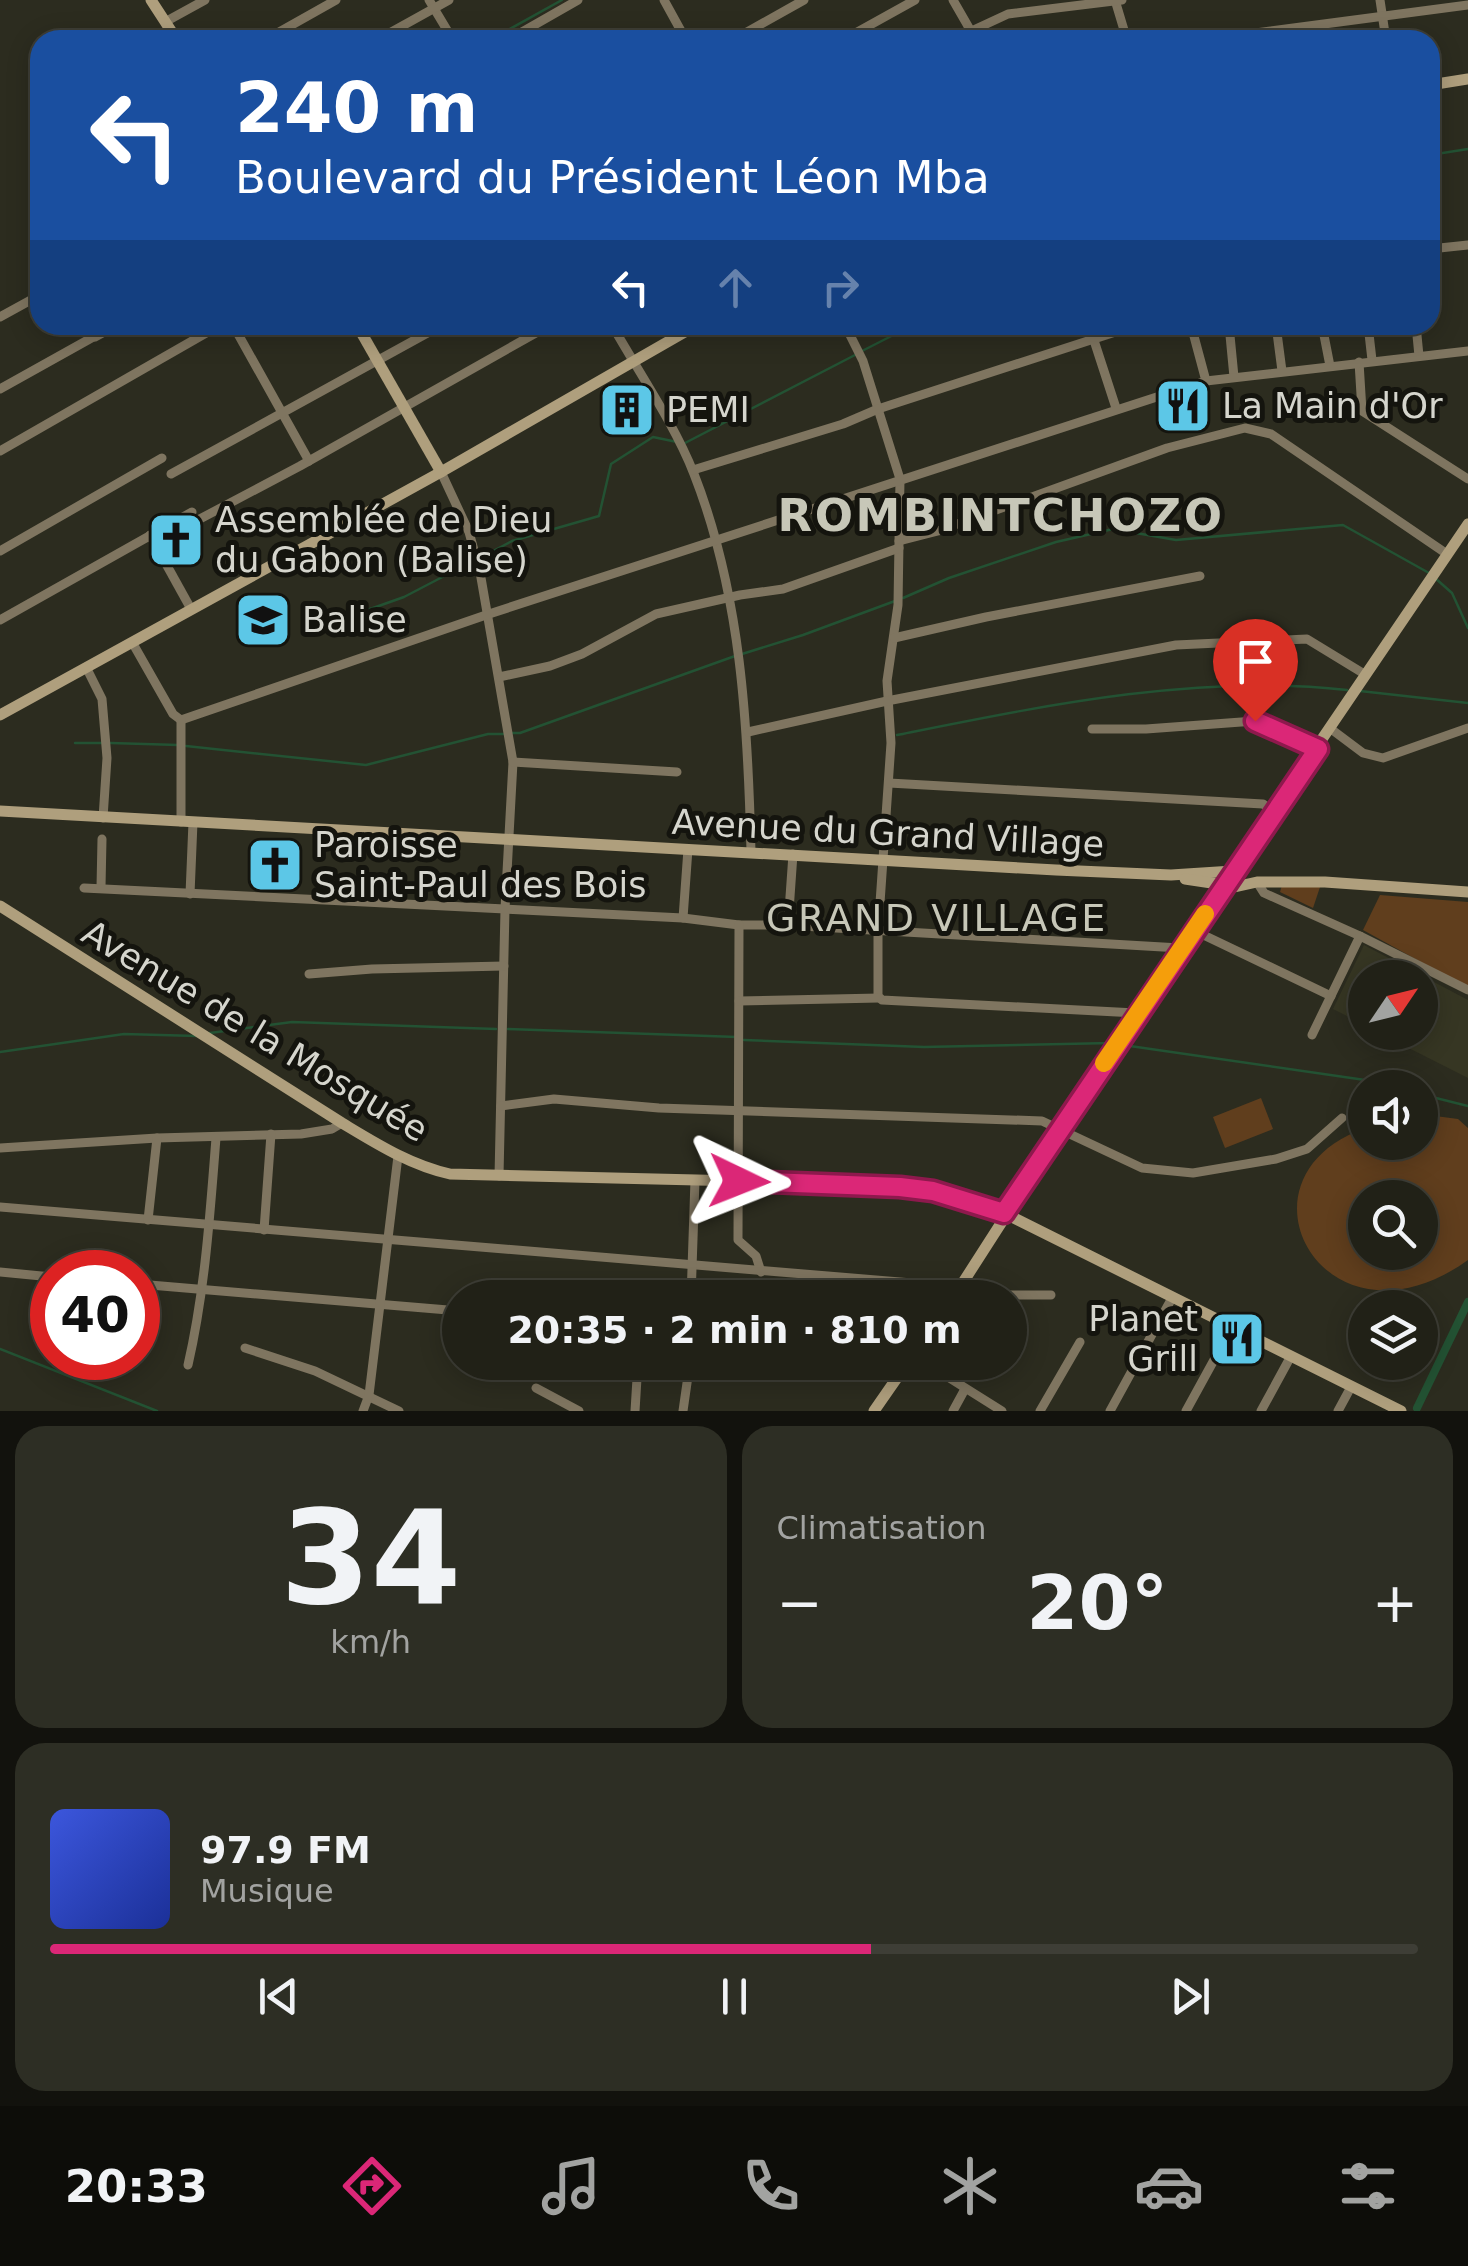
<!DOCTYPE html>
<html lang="fr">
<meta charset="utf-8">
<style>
body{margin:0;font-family:"DejaVu Sans",sans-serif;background:#2d2e24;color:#f1f3f6;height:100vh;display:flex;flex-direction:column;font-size:38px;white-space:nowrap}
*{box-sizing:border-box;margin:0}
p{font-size:32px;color:#a2a3a1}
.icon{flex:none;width:55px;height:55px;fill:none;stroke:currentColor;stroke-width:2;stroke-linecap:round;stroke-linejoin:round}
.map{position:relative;height:1411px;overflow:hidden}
.details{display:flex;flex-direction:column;gap:15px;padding:15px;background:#12120d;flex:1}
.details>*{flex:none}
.banner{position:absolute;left:30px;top:30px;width:1410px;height:305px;border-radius:30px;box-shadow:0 5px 25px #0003,0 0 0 2px #3e3e36;background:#1a4fa0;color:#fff;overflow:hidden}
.needle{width:65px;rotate:55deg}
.tools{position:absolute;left:1348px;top:960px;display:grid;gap:20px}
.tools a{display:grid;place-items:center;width:90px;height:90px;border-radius:50%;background:#212117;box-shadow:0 5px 25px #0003,0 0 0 2px #3e3e36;font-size:50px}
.speed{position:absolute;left:30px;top:1250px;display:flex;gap:20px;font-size:50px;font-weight:700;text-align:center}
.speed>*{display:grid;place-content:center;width:130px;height:130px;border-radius:50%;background:#212117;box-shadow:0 5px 25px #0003,0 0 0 2px #3e3e36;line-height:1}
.speed .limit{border:15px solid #d22;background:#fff;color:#111}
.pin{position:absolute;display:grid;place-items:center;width:85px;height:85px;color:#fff;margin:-102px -42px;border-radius:50% 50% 50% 0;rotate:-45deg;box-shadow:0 0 10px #0007}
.pin .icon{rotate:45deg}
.me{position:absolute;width:110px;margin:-55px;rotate:92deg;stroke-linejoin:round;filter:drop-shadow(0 0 8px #0008)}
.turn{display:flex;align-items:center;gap:35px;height:210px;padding:0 40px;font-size:45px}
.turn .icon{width:130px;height:130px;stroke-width:2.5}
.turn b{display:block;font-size:70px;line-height:85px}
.lanes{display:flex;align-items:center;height:95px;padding:0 40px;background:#0003;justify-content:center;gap:50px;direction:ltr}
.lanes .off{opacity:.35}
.big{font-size:75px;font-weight:600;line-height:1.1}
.details .tile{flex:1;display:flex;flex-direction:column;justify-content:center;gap:15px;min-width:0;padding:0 35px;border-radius:30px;background:#2d2e24}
.details .dial{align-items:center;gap:0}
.dial b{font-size:130px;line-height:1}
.song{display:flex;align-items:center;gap:30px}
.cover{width:120px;height:120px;border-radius:15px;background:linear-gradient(135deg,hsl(230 70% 55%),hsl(230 70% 35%))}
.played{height:10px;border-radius:5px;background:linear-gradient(90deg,#db2777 60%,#3e3e36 60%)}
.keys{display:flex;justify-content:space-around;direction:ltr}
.heat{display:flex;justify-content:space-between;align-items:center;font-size:55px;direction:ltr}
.details .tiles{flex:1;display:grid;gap:15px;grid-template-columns:1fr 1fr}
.tile:last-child{grid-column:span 2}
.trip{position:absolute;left:442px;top:1280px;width:585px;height:100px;border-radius:50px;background:#212117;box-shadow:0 5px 25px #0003,0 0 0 2px #3e3e36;font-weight:600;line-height:100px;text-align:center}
.dock{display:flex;height:160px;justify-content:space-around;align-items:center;background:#0d0d09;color:#a2a3a1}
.dock .icon{width:70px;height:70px}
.dock .selected{color:#db2777}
.dock b{font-size:45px;color:#f1f3f6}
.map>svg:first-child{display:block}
</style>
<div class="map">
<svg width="1468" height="1411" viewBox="0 0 1468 1411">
<rect width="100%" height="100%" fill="#2c2c1f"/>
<!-- built -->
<path fill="#363623" d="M1364,945L1468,1000V1078L1379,1033L1420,1032V978H1365V1025L1333,1009Z"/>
<!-- green -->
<g fill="#603e1d" fill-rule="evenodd">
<path d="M1283,882L1321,884L1313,908L1280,892Z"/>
<path d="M1380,895L1468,902V988L1363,930Z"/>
<path d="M1261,1098L1273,1129L1225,1148L1213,1117Z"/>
<path d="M1420,1114L1458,1119L1468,1128V1260C1326,1362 1223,1179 1365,1128V1142H1420ZM1365,1198H1420V1252H1365Z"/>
</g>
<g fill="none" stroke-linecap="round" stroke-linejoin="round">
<!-- stream -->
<g stroke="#235233" stroke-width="2.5">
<path d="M490,40L562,0"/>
<path d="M1430,155L1468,149"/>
<path d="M862,351L913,325"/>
<path d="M685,443L855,355"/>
<path d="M482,557L512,541L599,516L611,464L653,437L677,442"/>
<path d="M1435,578L1452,593L1468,628"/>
<path d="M903,598L949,578L1056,542L1113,529L1176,540L1343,525L1429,573"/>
<path d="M325,625L404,597L475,560"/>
<path d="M742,654L803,635L895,601"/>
<path d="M1360,691L1468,703"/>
<path d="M511,733H520L735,656"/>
<path d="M897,735C1042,706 1199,673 1347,690"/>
<path d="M75,743H103"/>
<path d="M111,743L178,745"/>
<path d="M186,746L366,765L488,734H503"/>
<path d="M508,1029L737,1037"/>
<path d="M210,1033L292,1022L496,1029"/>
<path d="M744,1040L924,1047L1111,1043"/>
<path d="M1123,1045L1365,1080L1395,1088"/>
<path d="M0,1052L124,1034L197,1036"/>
<path d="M1420,1094L1468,1106"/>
<path d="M0,1349L157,1411"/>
</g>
<!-- canal -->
<path stroke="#235233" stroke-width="8" d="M1417,1408L1468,1302"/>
<!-- street -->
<g stroke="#7f7560" stroke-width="9">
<path d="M429,0L453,40"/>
<path d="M664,0L686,40"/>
<path d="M953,0L976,40"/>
<path d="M1115,0L1127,40"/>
<path d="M1380,0L1386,40"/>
<path d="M165,22L205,0"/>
<path d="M265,40L336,0"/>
<path d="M377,40L449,0"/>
<path d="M508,40L578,0"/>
<path d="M733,40L804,0"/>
<path d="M843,40L915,0"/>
<path d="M952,40L1008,14L1122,0"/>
<path d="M1203,40L1468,5"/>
<path d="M1430,249L1468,245"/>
<path d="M0,317L40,295"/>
<path d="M233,325L309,461"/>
<path d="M612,325C638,371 675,425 694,474C741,594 748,724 751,852"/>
<path d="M845,325L863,361L900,479L898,605L887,681L891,743L878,932V996L882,1000L1136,1013"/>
<path d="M1089,325L1116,408"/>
<path d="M1191,325L1206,381"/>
<path d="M1229,325L1234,377"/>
<path d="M1276,325L1282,371"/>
<path d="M1322,325L1330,366"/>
<path d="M1368,325L1372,360"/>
<path d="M1416,325L1419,356"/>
<path d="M95,337L117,325"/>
<path d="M1359,362L1362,411L1468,479"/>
<path d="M0,389L95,336"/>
<path d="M0,451L220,325"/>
<path d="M693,470L843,424L878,409L1137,325"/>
<path d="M441,472L469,532L480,572L513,762L505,909L499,1176"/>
<path d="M171,474L442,325"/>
<path d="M196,521L300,466L550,325"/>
<path d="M150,535L191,609"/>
<path d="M899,541L938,531L1167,448L1245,428L1271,434L1447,554"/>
<path d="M0,551L162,458"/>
<path d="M0,620L192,512"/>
<path d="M894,638L986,617L1200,576"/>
<path d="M132,642L173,714L181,720L486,615L1206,381L1468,351"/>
<path d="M86,667L102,699L107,758L103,818"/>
<path d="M499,677L550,666L582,654L656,614L740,595L783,589L899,548"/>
<path d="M181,720V822"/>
<path d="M1092,729H1146L1255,721L1317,749"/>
<path d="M1331,729L1363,753L1383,758L1468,728"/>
<path d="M748,732L887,701L1176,645L1307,639L1366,675"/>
<path d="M513,762L677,772"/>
<path d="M889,783L1263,804L1274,812"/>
<path d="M1257,882L1264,893L1360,936L1468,990"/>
<path d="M101,887L102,839"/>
<path d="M84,888L683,918L739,925H784L1180,948"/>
<path d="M190,894L193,822"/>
<path d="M683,918L688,849"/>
<path d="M739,925L738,1240L756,1256L761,1272"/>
<path d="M784,925L789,911L793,854"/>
<path d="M1193,930L1331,996"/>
<path d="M309,974L372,969L504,966"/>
<path d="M739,1001L879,998"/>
<path d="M1312,1035L1360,936"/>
<path d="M501,1106L554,1099L659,1108L1042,1121L1142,1168L1193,1173L1276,1159L1307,1149L1342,1118"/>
<path d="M0,1148L157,1138L301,1134L332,1129L342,1123"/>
<path d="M0,1207L960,1287"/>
<path d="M148,1220L157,1138"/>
<path d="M264,1230L271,1134"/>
<path d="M0,1272L52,1277"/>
<path d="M964,1281L1009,1295H1051"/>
<path d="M138,1284L460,1311"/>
<path d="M691,1298L695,1180"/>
<path d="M245,1348L315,1371L399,1411"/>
<path d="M924,1362L1002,1411"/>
<path d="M188,1365C205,1291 210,1214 216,1138"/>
<path d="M536,1388L579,1411"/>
<path d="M363,1411L369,1395L398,1156"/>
<path d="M635,1411L638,1362"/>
<path d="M683,1411L690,1362"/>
<path d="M953,1411L965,1389"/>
<path d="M1040,1411L1080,1342"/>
<path d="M1110,1411L1172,1298"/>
<path d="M1186,1411L1231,1329"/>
<path d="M1261,1411L1291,1356"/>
<path d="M1338,1411L1351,1387"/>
</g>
<!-- secondary -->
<g stroke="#af9f7d" stroke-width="11">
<path d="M151,0L177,40"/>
<path d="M1430,85L1468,79"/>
<path d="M357,325L441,472"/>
<path d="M0,715L441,472L697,325"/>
<path d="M0,811L1056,870L1171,875L1233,871"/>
<path d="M1185,879L1225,885"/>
<path d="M1221,890L1257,882H1325L1468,892"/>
<path d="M0,906L342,1123C377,1144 410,1165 450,1174L739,1181L933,1191L1004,1213L1401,1411"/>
<path d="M953,1298L1136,1013L1468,524"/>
<path d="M874,1411L908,1362"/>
</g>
</g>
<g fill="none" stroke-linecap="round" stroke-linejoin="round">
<!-- route casing -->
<g stroke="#8e194d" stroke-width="25">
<path id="route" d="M739,1181L900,1187L933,1191L1004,1213L1318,749L1255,721"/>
</g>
<!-- route -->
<use href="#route" stroke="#db2777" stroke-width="18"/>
<!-- slow -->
<path stroke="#f59e0b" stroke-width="18" d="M1104,1063L1205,914"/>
</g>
<!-- icons -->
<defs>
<g id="restaurant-square" transform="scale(2.875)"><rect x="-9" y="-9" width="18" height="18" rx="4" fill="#5cc7e7" stroke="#14140e"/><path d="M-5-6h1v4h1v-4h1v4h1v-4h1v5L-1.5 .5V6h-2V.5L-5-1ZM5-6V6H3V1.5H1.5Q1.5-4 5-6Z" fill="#111"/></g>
<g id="building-square" transform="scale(2.875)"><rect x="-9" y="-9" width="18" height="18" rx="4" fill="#5cc7e7" stroke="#14140e"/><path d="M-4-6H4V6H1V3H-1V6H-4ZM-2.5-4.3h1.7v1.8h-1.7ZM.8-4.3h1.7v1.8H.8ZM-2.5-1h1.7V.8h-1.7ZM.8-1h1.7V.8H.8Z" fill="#111"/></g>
<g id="church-square" transform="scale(2.875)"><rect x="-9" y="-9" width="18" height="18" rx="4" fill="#5cc7e7" stroke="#14140e"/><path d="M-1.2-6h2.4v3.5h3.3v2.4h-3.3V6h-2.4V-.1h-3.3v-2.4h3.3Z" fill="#111"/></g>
<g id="school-square" transform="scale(2.875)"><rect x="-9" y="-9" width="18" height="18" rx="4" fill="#5cc7e7" stroke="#14140e"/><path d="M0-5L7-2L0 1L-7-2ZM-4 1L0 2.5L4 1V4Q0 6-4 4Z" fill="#111"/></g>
</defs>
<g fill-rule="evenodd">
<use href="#restaurant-square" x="1183" y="406"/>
<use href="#building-square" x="627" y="410"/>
<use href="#church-square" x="176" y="540"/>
<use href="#school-square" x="263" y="620"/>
<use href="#church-square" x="275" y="865"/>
<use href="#restaurant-square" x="1237" y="1339"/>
</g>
<g text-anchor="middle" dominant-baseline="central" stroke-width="10" stroke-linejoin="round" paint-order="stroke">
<!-- poi labels -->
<g font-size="35" fill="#d5d5cd" stroke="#14140e" text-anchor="start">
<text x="1222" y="406">La Main d'Or</text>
<text x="666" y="410">PEMI</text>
<text x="215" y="520">Assemblée de Dieu<tspan x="215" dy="40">du Gabon (Balise)</tspan></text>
<text x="302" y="620">Balise</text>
<text x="314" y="845">Paroisse<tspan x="314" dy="40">Saint-Paul des Bois</tspan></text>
<text x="1198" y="1319" text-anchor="end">Planet<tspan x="1198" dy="40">Grill</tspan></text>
</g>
<!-- street labels -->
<g font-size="35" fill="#d5d5cd" stroke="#14140e">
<text transform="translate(888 833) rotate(3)">Avenue du Grand Village</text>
<text transform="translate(255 1031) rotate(31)">Avenue de la Mosquée</text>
</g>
<!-- neighbourhood labels -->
<g font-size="38" letter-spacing="2.5" fill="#c7c7b8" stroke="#14140e">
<text x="937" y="918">GRAND VILLAGE</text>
</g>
<!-- district labels -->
<g font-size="45" font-weight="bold" letter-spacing="2.5" fill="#c7c7b8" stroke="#14140e">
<text x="1001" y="515">ROMBINTCHOZO</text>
</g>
</g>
</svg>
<div class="tools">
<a><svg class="needle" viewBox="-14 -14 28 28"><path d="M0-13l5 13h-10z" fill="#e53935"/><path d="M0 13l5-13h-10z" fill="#a2a3a1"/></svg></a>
<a><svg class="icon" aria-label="sound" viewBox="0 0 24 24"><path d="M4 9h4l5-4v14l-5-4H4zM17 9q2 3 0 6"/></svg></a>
<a><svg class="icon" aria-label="search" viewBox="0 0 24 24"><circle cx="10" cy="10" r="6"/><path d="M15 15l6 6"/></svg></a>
<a><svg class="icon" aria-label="layers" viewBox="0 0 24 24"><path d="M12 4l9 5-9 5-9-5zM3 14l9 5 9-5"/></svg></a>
</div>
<div class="speed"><div class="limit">40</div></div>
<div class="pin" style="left:1255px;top:721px;background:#d93025"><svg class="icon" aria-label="arrive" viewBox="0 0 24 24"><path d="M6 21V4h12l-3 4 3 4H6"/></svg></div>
<svg class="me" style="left:739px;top:1181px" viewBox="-20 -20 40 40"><path d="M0-17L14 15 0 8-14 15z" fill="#db2777" stroke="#fff" stroke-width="4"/></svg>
<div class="trip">20:35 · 2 min · 810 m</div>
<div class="banner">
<div class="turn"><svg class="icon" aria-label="left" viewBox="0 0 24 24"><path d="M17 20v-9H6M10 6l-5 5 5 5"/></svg><div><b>240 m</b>Boulevard du Président Léon Mba</div></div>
<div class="lanes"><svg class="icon" aria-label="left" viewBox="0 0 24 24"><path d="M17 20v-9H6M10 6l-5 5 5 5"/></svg><svg class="icon off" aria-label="ahead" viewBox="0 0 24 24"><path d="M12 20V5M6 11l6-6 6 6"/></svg><svg class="icon off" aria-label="right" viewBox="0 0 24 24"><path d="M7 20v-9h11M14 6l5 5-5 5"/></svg></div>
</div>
</div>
<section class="details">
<div class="tiles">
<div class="tile dial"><b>34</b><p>km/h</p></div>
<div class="tile"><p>Climatisation</p>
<div class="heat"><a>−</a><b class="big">20°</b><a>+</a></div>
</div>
<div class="tile">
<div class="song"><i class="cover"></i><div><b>97.9 FM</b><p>Musique</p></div></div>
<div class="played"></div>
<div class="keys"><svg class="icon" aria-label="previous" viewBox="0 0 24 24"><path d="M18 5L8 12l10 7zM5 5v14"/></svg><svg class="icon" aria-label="pause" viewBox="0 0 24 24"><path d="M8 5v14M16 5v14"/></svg><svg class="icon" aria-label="next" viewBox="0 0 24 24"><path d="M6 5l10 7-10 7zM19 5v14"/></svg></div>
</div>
</div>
</section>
<nav class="dock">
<b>20:33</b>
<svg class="icon selected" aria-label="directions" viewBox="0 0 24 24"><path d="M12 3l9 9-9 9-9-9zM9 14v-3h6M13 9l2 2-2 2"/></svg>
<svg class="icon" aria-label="music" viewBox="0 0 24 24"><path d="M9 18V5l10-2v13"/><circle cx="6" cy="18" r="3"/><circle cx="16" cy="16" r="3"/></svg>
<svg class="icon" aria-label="phone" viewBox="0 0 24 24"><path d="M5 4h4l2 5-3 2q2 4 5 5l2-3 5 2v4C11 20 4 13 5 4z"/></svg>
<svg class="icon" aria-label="climate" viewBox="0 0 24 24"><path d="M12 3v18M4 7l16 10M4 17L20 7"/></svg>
<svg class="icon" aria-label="car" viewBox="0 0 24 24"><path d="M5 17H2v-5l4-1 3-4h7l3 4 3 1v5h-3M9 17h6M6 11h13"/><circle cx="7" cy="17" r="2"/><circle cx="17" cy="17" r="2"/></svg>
<svg class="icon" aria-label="filters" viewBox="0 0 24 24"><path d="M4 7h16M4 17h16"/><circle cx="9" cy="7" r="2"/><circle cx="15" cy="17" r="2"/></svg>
</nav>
